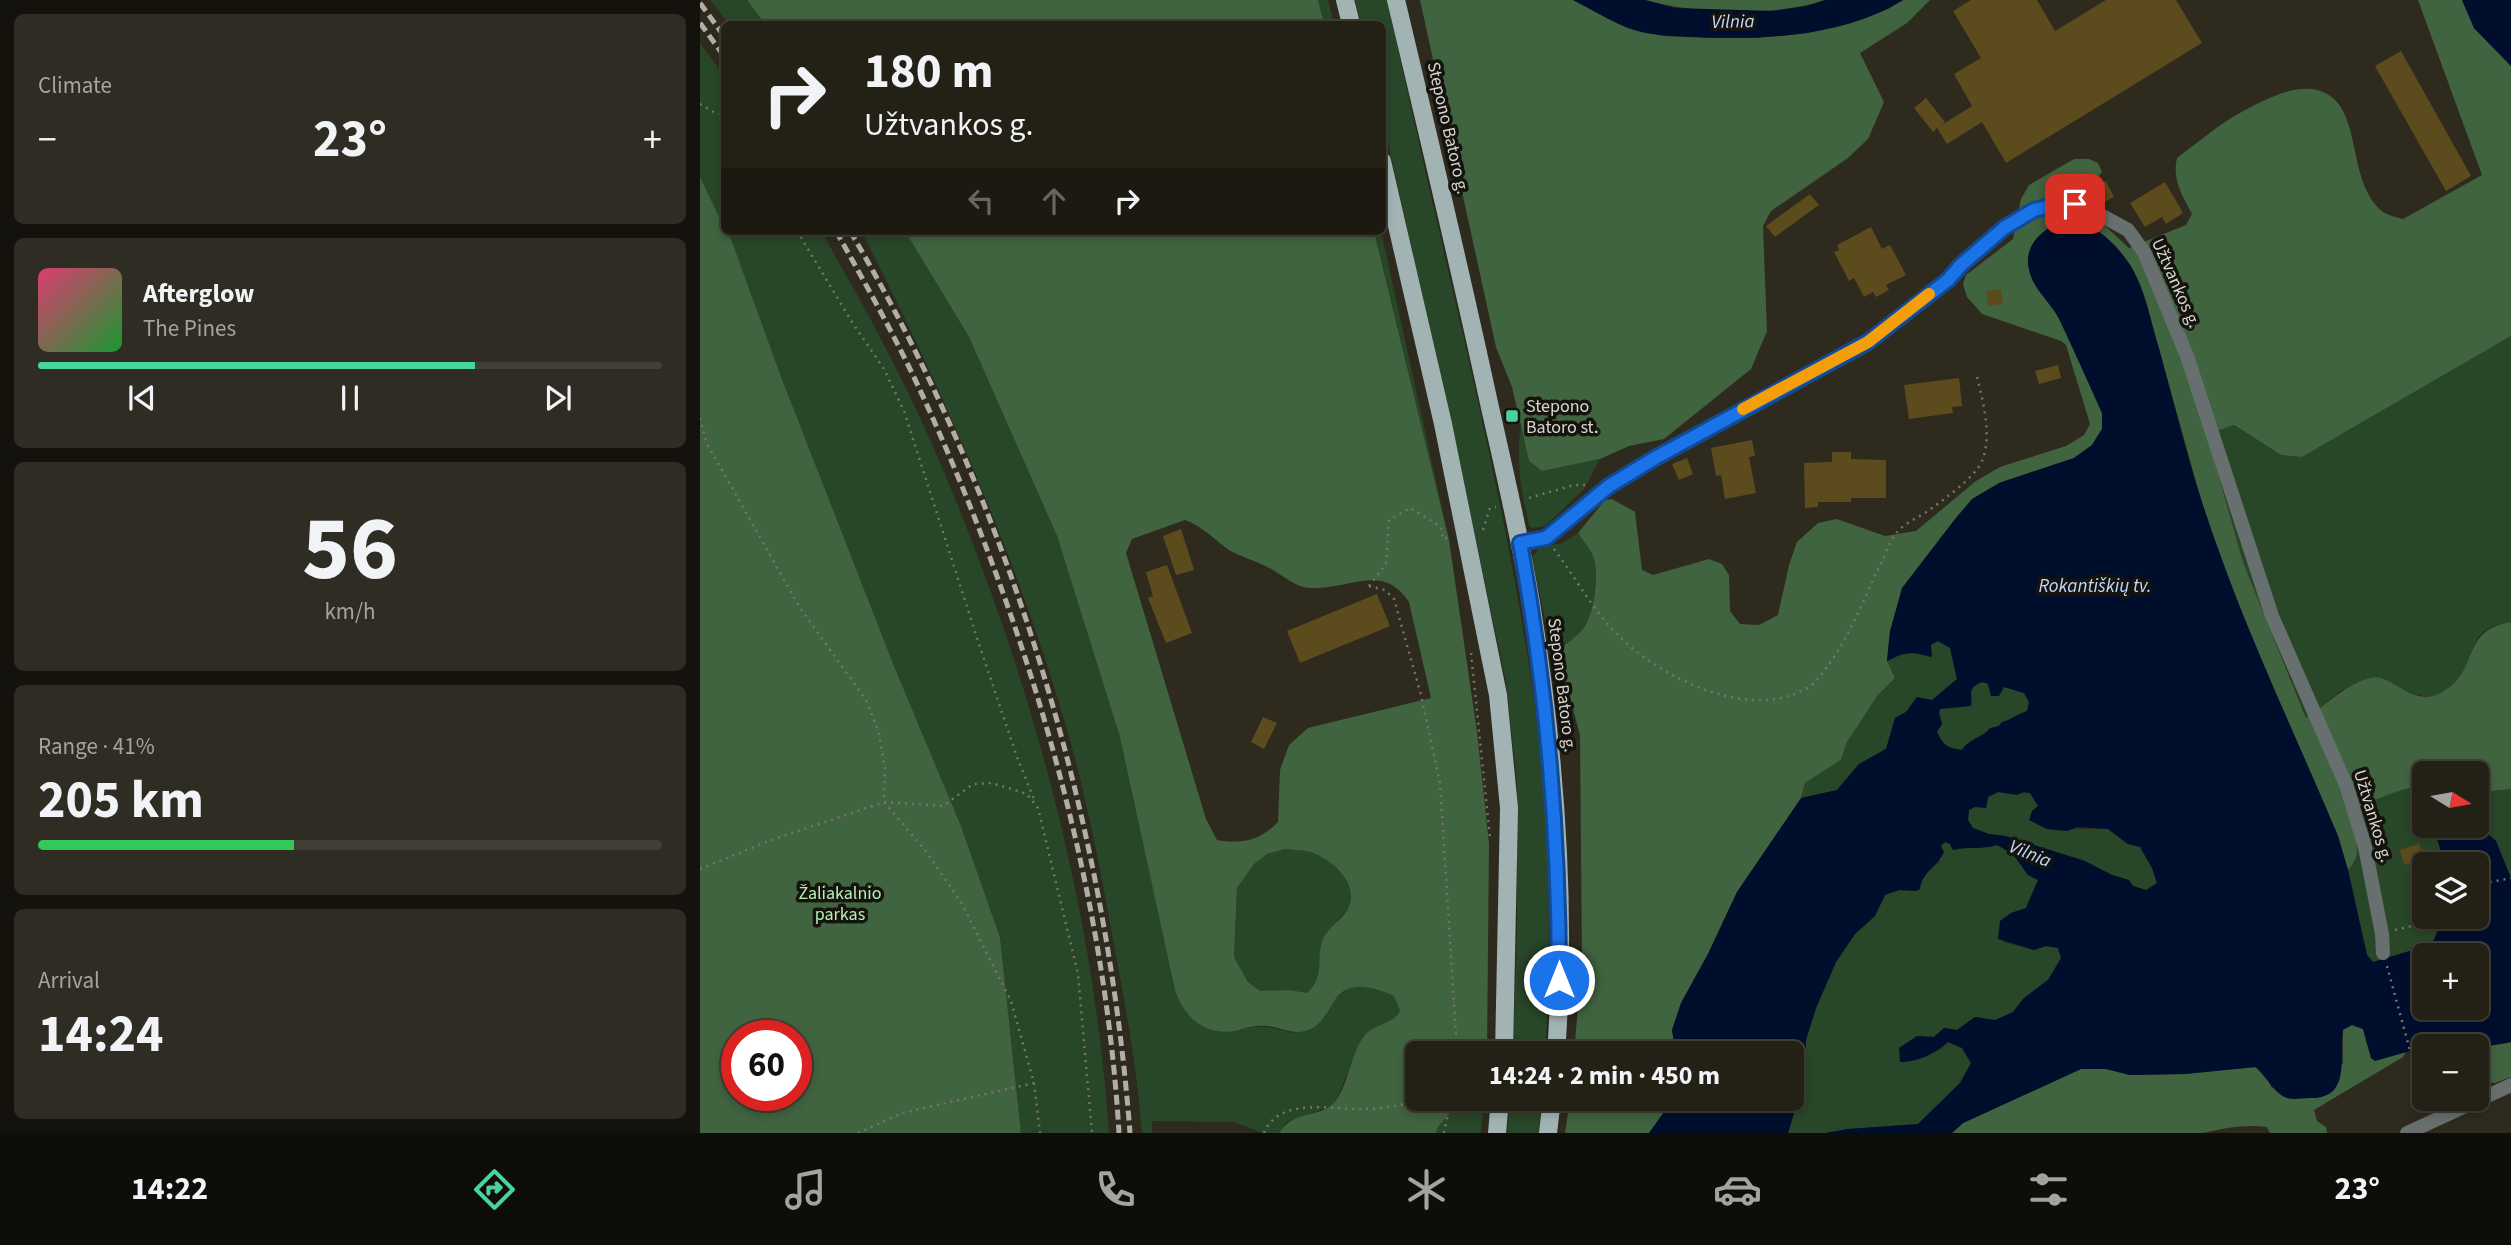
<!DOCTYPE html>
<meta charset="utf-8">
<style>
body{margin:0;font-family:"Source Sans 3",sans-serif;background:#2f2d23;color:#f1f3f6;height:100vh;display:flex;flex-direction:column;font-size:26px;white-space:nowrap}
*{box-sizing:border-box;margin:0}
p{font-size:23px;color:#a3a3a1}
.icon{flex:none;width:38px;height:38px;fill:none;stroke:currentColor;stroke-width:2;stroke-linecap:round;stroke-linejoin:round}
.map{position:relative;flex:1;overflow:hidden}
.details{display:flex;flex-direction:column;gap:14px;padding:14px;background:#13120c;width:700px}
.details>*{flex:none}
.top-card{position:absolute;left:21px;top:21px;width:665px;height:214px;border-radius:10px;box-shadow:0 4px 10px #0003,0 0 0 2px #403e35;background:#232016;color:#f1f3f6;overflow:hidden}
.needle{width:46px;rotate:101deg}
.buttons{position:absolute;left:1712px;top:761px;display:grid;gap:14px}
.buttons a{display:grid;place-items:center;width:77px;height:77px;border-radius:10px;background:#232016;box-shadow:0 4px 10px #0003,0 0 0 2px #403e35;font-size:35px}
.speed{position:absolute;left:21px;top:1020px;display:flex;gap:14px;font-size:35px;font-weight:700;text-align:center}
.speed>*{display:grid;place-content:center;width:91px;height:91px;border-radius:50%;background:#232016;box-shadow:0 4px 10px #0003,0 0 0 2px #403e35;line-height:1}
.speed .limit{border:10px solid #d22;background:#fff;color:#111}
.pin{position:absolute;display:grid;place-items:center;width:60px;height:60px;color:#fff;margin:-30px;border-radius:14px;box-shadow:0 4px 10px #0006}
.me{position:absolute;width:77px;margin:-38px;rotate:0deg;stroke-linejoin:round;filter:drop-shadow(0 0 5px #0008)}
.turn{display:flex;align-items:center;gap:24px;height:147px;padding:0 28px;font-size:32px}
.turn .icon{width:91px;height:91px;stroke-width:2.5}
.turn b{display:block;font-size:49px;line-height:60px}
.lanes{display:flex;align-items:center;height:66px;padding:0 28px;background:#0003;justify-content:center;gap:35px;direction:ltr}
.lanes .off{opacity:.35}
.big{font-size:52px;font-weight:700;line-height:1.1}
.details .tile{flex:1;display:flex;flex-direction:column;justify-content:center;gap:10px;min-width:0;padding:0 24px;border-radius:10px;background:#2f2d23}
.details .dial{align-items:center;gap:0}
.dial b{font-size:91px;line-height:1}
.song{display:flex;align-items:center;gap:21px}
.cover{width:84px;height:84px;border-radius:10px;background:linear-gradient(135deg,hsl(340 70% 55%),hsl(130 70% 35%))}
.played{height:7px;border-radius:4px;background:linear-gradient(90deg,#48d49d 70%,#403e35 70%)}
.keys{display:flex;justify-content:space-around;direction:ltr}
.heat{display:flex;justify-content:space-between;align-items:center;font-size:38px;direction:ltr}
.charge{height:10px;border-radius:5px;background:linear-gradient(90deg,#34c759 41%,#403e35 0)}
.trip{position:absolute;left:705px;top:1041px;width:399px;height:70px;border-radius:10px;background:#232016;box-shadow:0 4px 10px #0003,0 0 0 2px #403e35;font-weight:700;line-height:70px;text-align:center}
.tabs{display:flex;height:112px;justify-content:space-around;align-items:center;background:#0e0d09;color:#a3a3a1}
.tabs .icon{width:49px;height:49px}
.tabs .selected{color:#48d49d}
.tabs b{font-size:32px;color:#f1f3f6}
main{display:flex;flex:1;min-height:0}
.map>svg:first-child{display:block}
</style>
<main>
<section class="details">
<div class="tile"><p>Climate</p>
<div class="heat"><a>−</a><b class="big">23°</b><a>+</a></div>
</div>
<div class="tile">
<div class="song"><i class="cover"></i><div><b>Afterglow</b><p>The Pines</p></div></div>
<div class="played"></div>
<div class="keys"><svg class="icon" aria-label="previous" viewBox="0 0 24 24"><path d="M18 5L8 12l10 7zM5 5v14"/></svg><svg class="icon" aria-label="pause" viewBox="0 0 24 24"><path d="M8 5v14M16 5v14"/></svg><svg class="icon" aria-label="next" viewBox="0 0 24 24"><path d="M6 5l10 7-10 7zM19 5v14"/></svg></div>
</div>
<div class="tile dial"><b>56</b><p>km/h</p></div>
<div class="tile"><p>Range · 41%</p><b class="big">205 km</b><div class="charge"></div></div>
<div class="tile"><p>Arrival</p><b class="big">14:24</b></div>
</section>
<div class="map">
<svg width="1811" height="1133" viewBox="0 0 1811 1133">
<rect width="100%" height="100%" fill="#2f2a1e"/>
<!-- green -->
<g fill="#284628">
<path d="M10,0H47L65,24H29Z"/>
<path d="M618,0H628L634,24H624Z"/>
<path d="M655,0H687C708,94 729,189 751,283C783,421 814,559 834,699C850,816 852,936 845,1053H813L817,930V783L806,682L751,424L683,121L682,24H661Z"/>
<path d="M0,43L24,76V227L0,177Z"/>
<path d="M27,231H121C159,297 196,364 227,433C324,651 393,895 409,1133H321L300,936L261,826L194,666L80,374Z"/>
<path d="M161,231H205L269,337L357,536L420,737L533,1031C556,1024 571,1026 593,1033L624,1017L635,998L651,987H674L694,996L700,1011L696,1019L682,1025L645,1078L639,1096L632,1106L587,1122L579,1133H563L534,1122L452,1121V1133H442C437,1068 425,1003 413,940C400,867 386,794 365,723C315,552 242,389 161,231Z"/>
<path d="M674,231H681L749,540L683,267Z"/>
<path d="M1811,336V622C1798,624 1786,627 1778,638C1772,647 1770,659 1765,669C1743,709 1714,698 1683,678L1640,691L1607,719L1543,562L1507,433L1533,425L1581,455L1602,457Z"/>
<path d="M821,427L829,461L842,471L900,459L884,489L845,526L832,528L829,525C822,493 815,460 821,427Z"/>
<path d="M878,533C883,540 889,548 893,556C900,572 894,616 883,629C873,641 859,646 854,660L832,558L839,548L862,543Z"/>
<path d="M1238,641L1250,648L1257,679L1232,701L1217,697L1206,712L1195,718L1186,749L1159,764L1137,790L1102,798L1105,783L1141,760L1147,742L1163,718L1177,696L1195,678L1187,661C1204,652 1213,652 1231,657V645Z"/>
<path d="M1282,681L1288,684L1290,690L1304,687L1324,693L1329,702L1327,711L1316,719L1302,722C1292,736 1272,735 1262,750C1247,748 1243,745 1237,731L1242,724L1239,713L1240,709L1272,704L1269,694L1274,686Z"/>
<path d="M1724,785V826H1776V786L1792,791L1811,789V878L1796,841L1735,833L1745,864H1724V917H1752L1737,932L1734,940L1723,947L1673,962L1667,955L1648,870L1655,863L1648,814C1672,800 1695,790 1724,785Z"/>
<path d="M1298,792L1308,794L1330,793L1338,806L1329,820L1347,829H1408L1428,844L1440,847L1452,868L1457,883L1446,890L1433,886L1429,880L1412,875L1385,861L1306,836L1289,834L1273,828L1268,820L1269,809L1275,806L1286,808L1288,797Z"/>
<path d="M1245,842L1250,844L1253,850C1268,846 1282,850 1297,845L1313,854L1328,875L1338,880L1326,908L1311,913L1304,942L1334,950L1346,946L1358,948L1361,958L1348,980L1324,998L1313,1012L1295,1021L1275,1017L1257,1030L1244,1028L1234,1037L1217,1036L1240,1050L1248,1042L1262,1048L1271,1064L1260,1083L1218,1124L1148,1129L1126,1133H1088L1105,1076L1106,1040L1116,1008L1136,962L1155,934L1175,916L1185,895L1199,890L1216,891L1220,889C1222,876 1228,870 1239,863L1241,846Z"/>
<path d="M585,849C592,850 601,850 607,851C629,857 660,882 649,908C646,912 641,916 638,920C627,940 619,961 618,983L607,993L590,990L560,992L548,982L534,957L537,888L553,864L567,854Z"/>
<path d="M762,1099H784L781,1133H736L738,1127Z"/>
<path d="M810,1099H842L839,1133H807Z"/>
</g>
<!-- forest -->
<g fill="#406340" fill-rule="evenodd">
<path d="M47,0H618L624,24H65Z"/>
<path d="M720,0H873L927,28L963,36L1010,38H1058L1107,33L1151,22L1188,9L1203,0H1230L1207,23L1160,53L1184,102L1168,139L1148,158L1071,211L1063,226L1067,331L1051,369L964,439L929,446L900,459L842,471L829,461L812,387L796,347Z"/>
<path d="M945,0H1125C1074,17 996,14 945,0Z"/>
<path d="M1718,0H1762L1774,28L1811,66V336L1602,457L1581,455L1534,425L1507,434L1543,562L1606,718C1627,705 1644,685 1670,678C1693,672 1712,711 1744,691C1780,670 1760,630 1811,622V789L1792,791L1776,786V774H1724V785C1695,790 1672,800 1648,814C1654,834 1665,854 1648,870L1638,836L1549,634L1503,507L1446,302L1431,266L1414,245L1332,278L1358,315L1402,413V429L1392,445L1374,458L1299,483L1190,631L1187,661L1195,678L1177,696L1163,718L1147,742L1141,760L1105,783L1101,799L1037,892L1008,954L981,1003L972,1030L976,1053H874L882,961L880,735L869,694L854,660C859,646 873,641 883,629C894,616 900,572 893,556C889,548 883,540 878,533L905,500L912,499L935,512L942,570L953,575L1009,559L1022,564L1029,575L1030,611L1040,624L1059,625L1078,615L1089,565L1097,542L1118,523L1137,519L1185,536L1216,531L1276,481L1300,467L1366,446L1384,435L1390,424L1366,345L1361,341L1282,314L1267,297L1263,284L1266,275L1313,239L1321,199L1329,185L1374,159H1389L1398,163L1402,172L1387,191L1378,213L1403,224L1429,248L1486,225L1492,214C1482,195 1472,180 1477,158C1497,143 1517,126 1538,114C1561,101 1598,81 1623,92C1664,109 1645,181 1683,212C1689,216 1697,217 1703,219L1782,175Z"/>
<path d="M0,177L24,227V231L31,239L80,374L194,666L261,826L300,937L321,1133H0ZM96,1036V1096H37V1036Z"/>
<path d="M205,231H674L749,540L777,732L789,844L787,1053L718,1054V1099H762L738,1127L736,1133H579C595,1109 620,1118 634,1103C648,1088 651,1051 665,1035C675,1023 693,1025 700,1011L694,996C674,987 647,978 633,1003C627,1013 620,1026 608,1030C593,1036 582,1027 567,1026C555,1025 546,1028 535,1031C504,1036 484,1017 475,990L420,737L357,536L269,337ZM485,520C502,526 515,540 529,550C543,558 560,562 573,570C585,577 597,588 611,588C649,590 683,562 709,602L731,698L608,728L589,745L580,770L578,822C560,841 542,844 517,840L506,819L426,553L432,539ZM585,849C592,850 600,850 607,851C629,857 659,881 649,907C644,918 630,926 624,937C614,958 627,975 607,993L590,990L560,991L548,982L534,957L537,888L554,864L567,854Z"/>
<path d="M1652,1025L1663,1029L1671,1058L1675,1060L1706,1052L1703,1057L1614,1110L1617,1121L1626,1127L1627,1133H1570L1567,1127C1544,1124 1525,1128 1503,1133H1252L1263,1123L1381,1069H1406L1430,1075L1485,1074L1556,1067L1565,1074L1572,1088L1643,1064V1029Z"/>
<path d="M1811,1042V1077L1795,1083L1776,1080V1046H1754L1757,1043L1785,1047Z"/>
<path d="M870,1099H970L967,1108L949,1133H865Z"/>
</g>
<!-- water -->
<g fill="#000e2d" fill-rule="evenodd">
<path d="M873,0H945L975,8L1073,11L1107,6L1125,0H1203C1143,37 1064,40 995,37C972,36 947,36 926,27C908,20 891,9 873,0Z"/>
<path d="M1762,0H1811V66L1774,28Z"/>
<path d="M1368,219C1394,223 1416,243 1430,265C1445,288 1450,319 1458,345C1473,399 1486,454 1504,508C1541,622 1592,726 1638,836L1648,870L1667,955L1673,962L1723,947L1734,940L1737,932L1752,917H1776V864H1745L1735,832L1776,830L1786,832L1796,841L1811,878V1042C1787,1047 1769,1047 1746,1038L1717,1049L1675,1061L1671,1058L1663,1029L1652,1025L1643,1030C1638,1056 1653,1099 1609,1098C1603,1098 1593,1100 1587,1098C1573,1093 1567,1076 1555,1067L1485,1074L1430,1075L1406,1069H1381L1263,1123L1252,1133H1126L1148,1129L1218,1124L1260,1083L1271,1063L1262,1048L1248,1042C1235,1054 1218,1062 1200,1062L1199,1048L1217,1036L1234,1037L1244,1028L1257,1030L1275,1017L1295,1020L1313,1012L1324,998L1348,980L1361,958L1358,948L1346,946L1334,950L1298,939L1300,921L1311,913L1326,908L1338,880L1328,875L1313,854L1297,845C1282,850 1268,846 1253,850L1250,844L1245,842L1241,846L1244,852C1237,867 1222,872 1220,889L1216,891L1199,890L1185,895L1175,916L1155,934L1136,962L1116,1008L1106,1040L1105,1076L1088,1133H949L967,1108L970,1099H1092V1054L976,1053L972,1030L981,1003L1008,954L1037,892L1101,798L1137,790L1159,764L1186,749L1195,718L1206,712L1217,697L1232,700L1257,679L1250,648L1238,641L1231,645L1232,657C1211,651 1206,651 1187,661L1190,631L1202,588L1255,519L1272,499L1299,483L1374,458L1392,445L1402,429V413C1388,382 1374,350 1359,319C1352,305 1338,293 1332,279C1318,247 1342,228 1368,219ZM1282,682L1288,684L1291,696H1299L1304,687L1324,693L1329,702L1327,711C1317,714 1313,719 1302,722L1299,726L1290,728C1281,739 1271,737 1262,750C1247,748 1243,745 1237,732L1242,724L1239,713L1240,709L1271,706C1273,693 1266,689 1282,682ZM1298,792L1317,795L1324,792L1330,793L1338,806L1332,811L1329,820L1347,829L1367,831L1377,827L1408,829L1428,844L1440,847L1452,868L1457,883L1446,890L1433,886L1429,880L1412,875L1385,861L1305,836L1289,834L1273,828L1268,820L1269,810L1275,807L1286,808L1288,797ZM1724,956H1776V1008H1724Z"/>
</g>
<!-- building -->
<g fill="#5c4b1c">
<path d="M1271,0H1337L1355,31L1406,0H1476L1502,43L1306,163L1282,122L1247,144L1237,128L1233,132L1214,108L1226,98L1245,122L1240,126L1272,106L1254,74L1281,58L1253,11Z"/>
<path d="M1701,51L1771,176L1746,191L1675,66Z"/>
<path d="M1406,181L1414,197L1400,204L1397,202L1390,189Z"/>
<path d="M1465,182L1483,213L1466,224L1462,217L1445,227L1430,203Z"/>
<path d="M1110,194L1119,205L1075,237L1066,226Z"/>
<path d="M1171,227L1182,249L1190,245L1206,275L1186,285L1189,290L1176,297L1173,292L1164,297L1154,278L1149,281L1134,252L1139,250L1137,245Z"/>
<path d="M1301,289L1303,304L1288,306L1286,291Z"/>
<path d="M1358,365L1361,378L1339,384L1335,371Z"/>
<path d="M1259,378L1262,406L1252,407L1253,413L1209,419L1204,385Z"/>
<path d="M1052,440L1055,456L1049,457L1056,493L1025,499L1021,475L1016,476L1011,448Z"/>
<path d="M1132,452H1151V459L1186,460V498H1151V502H1118V507L1105,508L1104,463L1132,462Z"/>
<path d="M987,458L993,474L979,480L972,464Z"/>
<path d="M481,529L494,570L476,575L463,536Z"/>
<path d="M467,565L492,633L466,643L448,598L453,596L446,572Z"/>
<path d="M677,594L690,626L600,663L587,631Z"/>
<path d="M563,717L577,723L564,749L551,742Z"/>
<path d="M1719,844L1724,859L1704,865L1700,850Z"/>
</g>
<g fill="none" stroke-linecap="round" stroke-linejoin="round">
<!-- path -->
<g stroke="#79746a" stroke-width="2.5" stroke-dasharray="2 5" stroke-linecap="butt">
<path d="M0,104L15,113L24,115"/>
<path d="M97,231L152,322L184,369L204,411L278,641L317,757L335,802"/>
<path d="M0,418L6,442L100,608L166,700L179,733L185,768L184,802L225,850L261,902L311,1001L334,1083L340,1133"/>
<path d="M829,498L874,485H887"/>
<path d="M783,530L790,508L796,507"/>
<path d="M854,549C875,577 892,609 917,634C956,675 1044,719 1099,692C1103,690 1109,688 1112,685C1144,652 1161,605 1180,565C1185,555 1190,540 1197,532C1206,522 1222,516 1232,508C1246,498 1276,476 1282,461C1293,434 1282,399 1276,372"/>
<path d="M669,586L685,590L694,599L721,695L740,783L756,1035L754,1054"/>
<path d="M669,586L686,564L689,520L710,508L741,527L743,539L749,537"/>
<path d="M771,653L790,838"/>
<path d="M0,869L66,842L184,802L243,806L273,784L292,783L327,794L338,808L378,974L392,1133"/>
<path d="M1776,885L1811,878"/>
<path d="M1695,930L1716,925L1727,917"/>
<path d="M1687,966L1711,1054L1721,1078"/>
<path d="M158,1133L202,1113L334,1083"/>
<path d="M564,1133C579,1096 633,1110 664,1109C687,1109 711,1102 735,1099"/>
<path d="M744,1133L751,1099"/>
</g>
<!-- minor -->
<g stroke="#676f6f" stroke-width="14">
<path d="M820,543L846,538L909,486L955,458L1168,342L1248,280L1261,266L1304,228L1334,210L1359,204H1375L1395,212L1428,230L1444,252L1487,356L1572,616L1646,785L1665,847L1682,934L1683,953"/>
<path d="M1707,1133L1811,1085"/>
</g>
<!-- primary -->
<g stroke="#a2b3b4" stroke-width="18">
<path d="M645,0L651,24"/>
<path d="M696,0C728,134 760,269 789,403C804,470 820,536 831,603C855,751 867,904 856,1054"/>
<path d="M682,161L743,424L798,695L809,808L804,1054"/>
<path d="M797,1133L800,1099"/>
<path d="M848,1133L852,1099"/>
</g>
<!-- rail -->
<g stroke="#b2aea5" stroke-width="5" stroke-dasharray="10 5" stroke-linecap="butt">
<path d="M0,3L24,36"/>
<path d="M0,23L24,56"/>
<path d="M136,231C165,283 195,336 220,390C326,620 404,879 419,1133"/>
<path d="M150,231C310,502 406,820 430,1133"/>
</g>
</g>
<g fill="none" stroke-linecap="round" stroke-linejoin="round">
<!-- route casing -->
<g stroke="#114b97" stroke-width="18">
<path id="route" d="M859,980C859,832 847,689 820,543L846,538L909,486L955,458L1168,342L1248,280L1261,265L1304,228L1334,210L1359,204H1375"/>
</g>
<!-- route -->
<use href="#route" stroke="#1a73e8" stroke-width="12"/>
<!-- slow -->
<path stroke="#f59e0b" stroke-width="12" d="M1043,409L1168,342L1229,294"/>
</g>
<!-- markers -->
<rect fill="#48d49d" stroke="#15130e" stroke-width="2.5" x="805" y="409" width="14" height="14" rx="3.5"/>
<g text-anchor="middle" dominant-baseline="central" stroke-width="7" stroke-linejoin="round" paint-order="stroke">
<!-- street labels -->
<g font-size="18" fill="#d9d6ce" stroke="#15130e">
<text transform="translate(748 128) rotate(77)">Stepono Batoro g.</text>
<text transform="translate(1476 283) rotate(66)">Užtvankos g.</text>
<text transform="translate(862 685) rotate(83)">Stepono Batoro g.</text>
<text transform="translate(1673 816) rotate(73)">Užtvankos g.</text>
</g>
<!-- poi labels -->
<g font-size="18" fill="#d9d6ce" stroke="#15130e" text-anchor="start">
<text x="826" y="406">Stepono<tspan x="826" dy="21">Batoro st.</tspan></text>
</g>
<!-- park labels -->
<g font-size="18" fill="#b6f0b6" stroke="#15130e">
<text x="140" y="893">Žaliakalnio<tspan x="140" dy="21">parkas</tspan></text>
</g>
<!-- water labels -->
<g font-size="19" font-style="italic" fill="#bfd8fd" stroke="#15130e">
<text transform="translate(1033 22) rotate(-1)">Vilnia</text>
<text x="1395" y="586">Rokantiškių tv.</text>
<text transform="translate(1330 854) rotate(22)">Vilnia</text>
</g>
</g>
</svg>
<div class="buttons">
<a><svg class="needle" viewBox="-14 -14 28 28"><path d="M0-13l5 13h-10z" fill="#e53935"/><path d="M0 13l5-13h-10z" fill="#a3a3a1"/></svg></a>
<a><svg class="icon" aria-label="layers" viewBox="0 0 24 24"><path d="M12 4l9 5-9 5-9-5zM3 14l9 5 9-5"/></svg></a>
<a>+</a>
<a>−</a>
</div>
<div class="speed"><div class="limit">60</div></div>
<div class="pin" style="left:1375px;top:204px;background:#d93025"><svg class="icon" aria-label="arrive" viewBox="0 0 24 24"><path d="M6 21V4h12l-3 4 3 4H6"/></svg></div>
<svg class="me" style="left:859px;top:980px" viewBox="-20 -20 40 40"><circle r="17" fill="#1a73e8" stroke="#fff" stroke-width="3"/><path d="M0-11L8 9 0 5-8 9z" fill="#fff"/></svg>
<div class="trip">14:24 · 2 min · 450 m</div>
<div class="top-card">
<div class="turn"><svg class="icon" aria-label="right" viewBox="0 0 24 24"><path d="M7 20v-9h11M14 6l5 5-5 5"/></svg><div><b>180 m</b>Užtvankos g.</div></div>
<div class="lanes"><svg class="icon off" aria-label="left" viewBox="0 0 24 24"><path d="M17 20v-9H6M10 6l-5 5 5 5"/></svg><svg class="icon off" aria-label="ahead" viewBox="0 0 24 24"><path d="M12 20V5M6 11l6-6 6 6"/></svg><svg class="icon" aria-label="right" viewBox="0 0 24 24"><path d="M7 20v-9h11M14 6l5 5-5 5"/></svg></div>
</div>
</div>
</main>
<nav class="tabs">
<b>14:22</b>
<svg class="icon selected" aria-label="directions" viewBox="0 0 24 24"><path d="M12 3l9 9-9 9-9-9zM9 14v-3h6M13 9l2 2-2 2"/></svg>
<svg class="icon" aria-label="music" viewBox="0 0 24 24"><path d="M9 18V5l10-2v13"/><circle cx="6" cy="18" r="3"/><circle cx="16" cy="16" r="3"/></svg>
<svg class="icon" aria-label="phone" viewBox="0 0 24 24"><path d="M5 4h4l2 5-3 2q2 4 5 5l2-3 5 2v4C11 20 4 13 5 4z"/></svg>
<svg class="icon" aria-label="climate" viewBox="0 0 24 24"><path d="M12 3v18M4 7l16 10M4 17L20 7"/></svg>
<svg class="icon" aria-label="car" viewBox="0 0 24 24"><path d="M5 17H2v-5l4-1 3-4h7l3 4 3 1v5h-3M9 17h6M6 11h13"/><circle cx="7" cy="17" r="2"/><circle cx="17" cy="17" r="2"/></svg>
<svg class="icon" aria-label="filters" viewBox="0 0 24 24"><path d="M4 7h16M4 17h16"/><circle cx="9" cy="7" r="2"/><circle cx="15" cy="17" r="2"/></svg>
<b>23°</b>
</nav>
